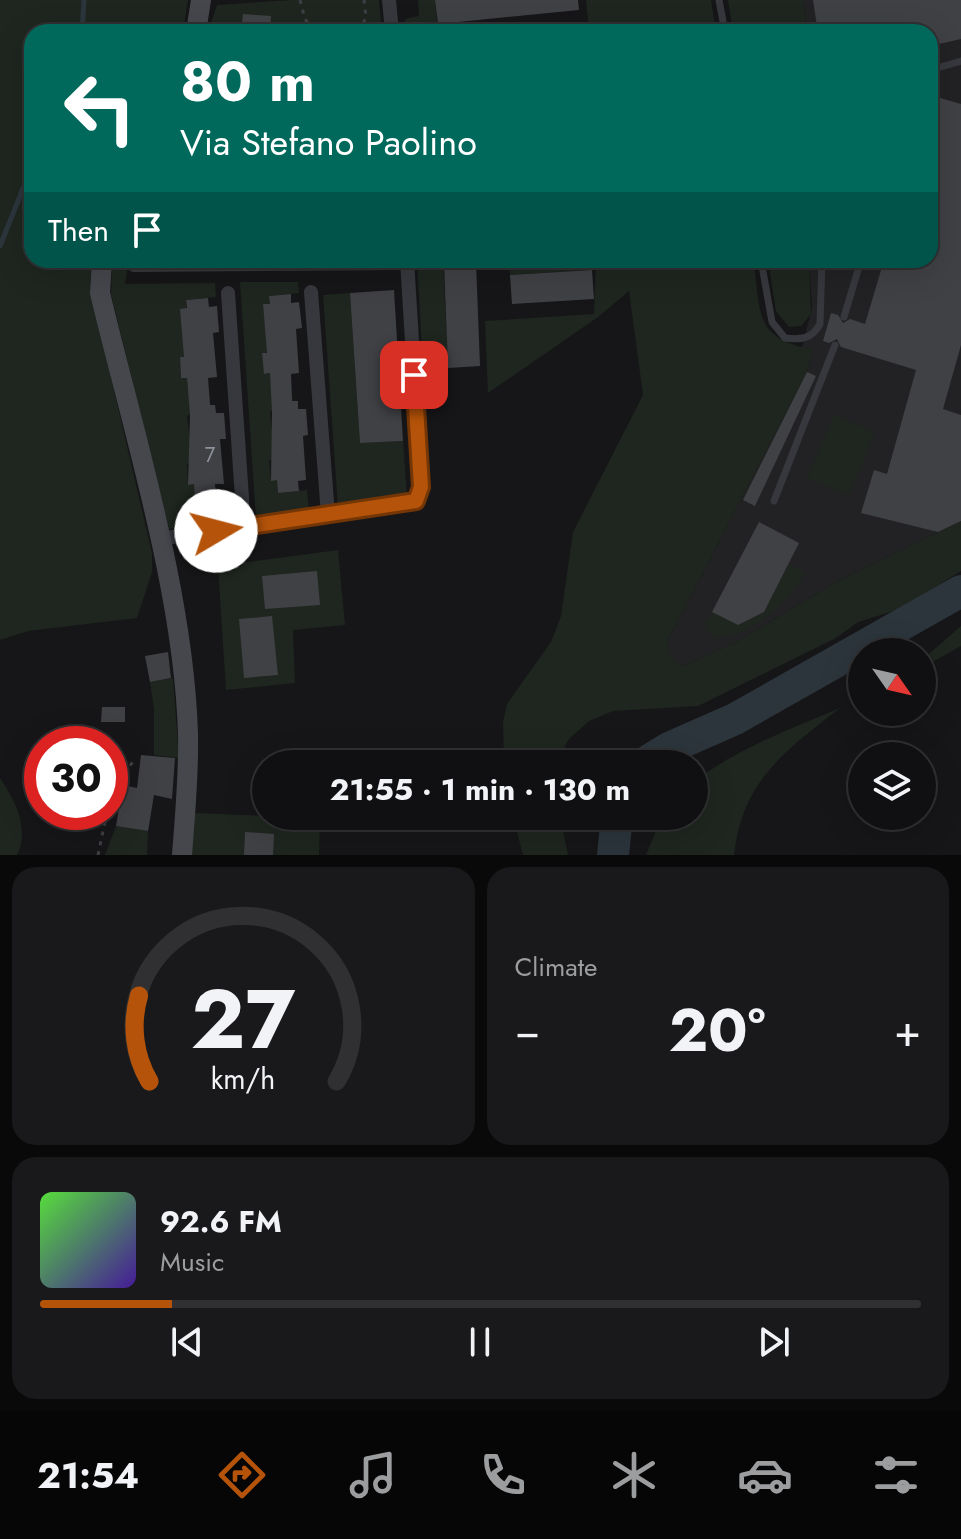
<!DOCTYPE html>
<meta charset="utf-8">
<style>
body{margin:0;font-family:Jost,sans-serif;background:#19191b;color:#f1f3f6;height:100vh;display:flex;flex-direction:column;font-size:30px;white-space:nowrap}
*{box-sizing:border-box;margin:0}
p{font-size:26px;color:#9c9d9f}
.icon{flex:none;width:44px;height:44px;fill:none;stroke:currentColor;stroke-width:2;stroke-linecap:round;stroke-linejoin:round}
.map{position:relative;height:855px;overflow:hidden}
.details{display:flex;flex-direction:column;gap:12px;padding:12px;background:#09090a;flex:1}
.details>*{flex:none}
.guide{position:absolute;left:24px;top:24px;width:914px;height:244px;border-radius:24px;box-shadow:0 8px 32px #0002,0 0 0 2px #303032;background:#00695c;color:#fff;overflow:hidden}
.needle{width:52px;rotate:124deg}
.buttons{position:absolute;left:848px;top:638px;display:grid;gap:16px}
.buttons a{display:grid;place-items:center;width:88px;height:88px;border-radius:50%;background:#101012;box-shadow:0 8px 32px #0002,0 0 0 2px #303032;font-size:40px}
.speed{position:absolute;left:24px;top:726px;display:flex;gap:16px;font-size:40px;font-weight:700;text-align:center}
.speed>*{display:grid;place-content:center;width:104px;height:104px;border-radius:50%;background:#101012;box-shadow:0 8px 32px #0002,0 0 0 2px #303032;line-height:1}
.speed .limit{border:12px solid #d22;background:#fff;color:#111}
.pin{position:absolute;display:grid;place-items:center;width:68px;height:68px;color:#fff;margin:-34px;border-radius:16px;box-shadow:0 4px 12px #0006}
.me{position:absolute;width:88px;margin:-44px;rotate:82deg;stroke-linejoin:round;filter:drop-shadow(0 0 6px #0008)}
.turn{display:flex;align-items:center;gap:28px;height:168px;padding:0 24px;font-size:36px}
.turn .icon{width:104px;height:104px;stroke-width:2.5}
.turn b{display:block;font-size:56px;line-height:68px}
.then{display:flex;align-items:center;height:76px;padding:0 24px;background:#0003;gap:16px;font-size:30px}
.big{font-size:60px;font-weight:700;line-height:1.1}
.details .card{flex:1;display:flex;flex-direction:column;justify-content:center;gap:12px;min-width:0;padding:0 28px;border-radius:24px;background:#19191b}
.details .dial{align-items:center;gap:0}
.dial svg{height:208px;overflow:visible;fill:none;stroke:#303032;stroke-width:7;stroke-linecap:round;text-anchor:middle}
.dial text{fill:#f1f3f6;stroke:none}
.song{display:flex;align-items:center;gap:24px}
.cover{width:96px;height:96px;border-radius:12px;background:linear-gradient(135deg,hsl(110 70% 55%),hsl(260 70% 35%))}
.played{height:8px;border-radius:4px;background:linear-gradient(90deg,#b45309 15%,#303032 15%)}
.keys{display:flex;justify-content:space-around;direction:ltr}
.heat{display:flex;justify-content:space-between;align-items:center;font-size:44px;direction:ltr}
.details .tiles{flex:1;display:grid;gap:12px;grid-template-columns:1fr 1fr}
.card:last-child{grid-column:span 2}
.trip{position:absolute;left:252px;top:750px;width:456px;height:80px;border-radius:40px;background:#101012;box-shadow:0 8px 32px #0002,0 0 0 2px #303032;font-weight:700;line-height:80px;text-align:center}
.menu{display:flex;height:128px;justify-content:space-around;align-items:center;background:#060607;color:#9c9d9f}
.menu .icon{width:56px;height:56px}
.menu .current{color:#b45309}
.menu b{font-size:36px;color:#f1f3f6}
.map>svg:first-child{display:block}
</style>
<div class="map">
<svg width="961" height="855" viewBox="0 0 961 855">
<rect width="100%" height="100%" fill="#161618"/>
<!-- built -->
<path fill="#222225" d="M803,0H961V521L834,583L740,640L684,666L673,662L667,652L668,640L807,372L813,350L802,348L812,308L809,260H930V32H807Z"/>
<!-- green -->
<g fill="#1e261f">
<path d="M0,0H188L183,32H32V260H92L90,288L152,553V572L137,618L28,631L0,640Z"/>
<path d="M292,0H379L382,32H208L217,5Z"/>
<path d="M418,0H435L437,24L405,27V19L419,16Z"/>
<path d="M586,0H711L716,32H589Z"/>
<path d="M728,0H803L807,32H733Z"/>
<path d="M112,260H129L125,284L215,283L216,297L186,300V357L180,358L181,378H187L188,390L209,389L210,405L187,416L193,463L187,464L188,484H194L196,497L228,494L230,521L169,529L111,294Z"/>
<path d="M417,260H443L448,368L423,369Z"/>
<path d="M509,260H588L589,270L510,275Z"/>
<path d="M596,260H753C762,314 752,337 813,350L807,372L668,640C667,655 670,661 684,666L740,640L834,583L961,521V571L900,609L858,622L836,638L698,706L613,711L589,721L568,740L557,764H504L503,722L507,704L551,642L561,616L573,532L643,395L629,291L598,317L488,393L485,321L594,314Z"/>
<path d="M768,260H809L811,314L801,326L789,327L776,311Z"/>
<path d="M240,282H298L299,293L270,296V304L263,305L268,352L262,354L265,374L270,373L271,386L291,384L293,401L270,412L275,459L269,460L271,480H277L278,493L307,490L309,512L256,518Z"/>
<path d="M350,293L360,443L403,441L407,496L338,507L323,295Z"/>
<path d="M834,415L875,432L849,495L807,478Z"/>
<path d="M338,550L345,625L293,630L295,683L226,690L218,566Z"/>
<path d="M789,564L806,572C798,584 790,597 779,607C764,620 717,654 705,626L712,612L738,625L764,612Z"/>
<path d="M961,626V646L922,668V660Z"/>
<path d="M173,678L179,758L154,755V709L150,682Z"/>
<path d="M840,708C785,751 742,781 734,855H646L662,816H694V782C737,748 791,729 840,708Z"/>
<path d="M0,778C15,800 30,829 17,855H0Z"/>
<path d="M193,813L320,818L319,855H190Z"/>
<path d="M513,816H560L568,855H523Z"/>
<path d="M116,826L148,831L147,855H105Z"/>
</g>
<g fill="none" stroke-linecap="round" stroke-linejoin="round">
<!-- stream -->
<g stroke="#2c353c" stroke-width="5">
<path d="M82,32L84,0"/>
<path d="M0,246L32,166"/>
</g>
<!-- river -->
<g stroke="#2c353c" stroke-width="32">
<path d="M643,764L669,748L735,719L961,591"/>
<path d="M613,855L617,816"/>
</g>
</g>
<!-- building -->
<g fill="#404145">
<path d="M435,0H578L579,10L438,24Z"/>
<path d="M813,0H961V39L930,46V32H818Z"/>
<path d="M243,14L271,16L270,32H241Z"/>
<path d="M930,95L961,104V345L943,409L961,415V521L938,532L861,513L874,470L887,474L916,370L841,347L837,339L829,343L823,341L831,313L838,315L843,323L850,319L865,324L884,260H930Z"/>
<path d="M476,262L480,366L448,368L444,264Z"/>
<path d="M592,270L594,299L512,304L510,275Z"/>
<path d="M394,290L403,441L360,443L350,293Z"/>
<path d="M291,294V303L299,302L302,328L296,329L299,373L291,374L292,401H298V409H306L308,435L303,436L306,480L298,481L299,491L278,493L277,480L271,481L272,411L270,373L264,374L262,353H267L263,304H270L269,296Z"/>
<path d="M208,298L209,307L217,306L219,332L213,333L217,377L208,378L210,405H215L216,413H224L226,439H220L224,484H215L216,495L195,497L194,484L188,485L190,415L187,378H181L180,357H184L180,309L187,308L186,300Z"/>
<path d="M807,372L816,376L755,506L743,500Z"/>
<path d="M759,522L799,543L764,612L738,625L712,612Z"/>
<path d="M317,571L320,605L265,609L262,576Z"/>
<path d="M272,616L278,675L244,678L239,619Z"/>
<path d="M168,652L171,678L150,682L145,656Z"/>
<path d="M102,707H125V722H101Z"/>
<path d="M141,755L175,758L172,799L154,795L148,831L116,826L123,785L137,788Z"/>
<path d="M245,832L274,834L273,855H244Z"/>
</g>
<g fill="none" stroke-linecap="round" stroke-linejoin="round">
<!-- path -->
<g stroke="#3d3f44" stroke-width="3" stroke-dasharray="4 6" stroke-linecap="butt">
<path d="M300,0L305,19L315,32"/>
<path d="M359,32L366,17L364,0"/>
<path d="M110,799L113,785L133,762"/>
<path d="M98,855L107,812"/>
</g>
<!-- lane -->
<g stroke="#37383d" stroke-width="7">
<path d="M719,0L725,32"/>
<path d="M930,70L961,61"/>
<path d="M761,260L772,322L785,338C801,340 812,339 820,324L822,260"/>
<path d="M844,317L861,260"/>
<path d="M774,501L835,345"/>
</g>
<!-- street -->
<g stroke="#37383d" stroke-width="14">
<path d="M389,0L392,32"/>
<path d="M134,265L407,263"/>
<path d="M311,292L328,515"/>
<path d="M228,293L244,527"/>
<path d="M159,539L416,501L421,487L407,260"/>
</g>
<!-- secondary -->
<g stroke="#45474d" stroke-width="20">
<path d="M196,32L201,0"/>
<path d="M102,260L100,293C133,431 184,593 188,734C189,774 185,815 182,855"/>
</g>
</g>
<g fill="none" stroke-linecap="round" stroke-linejoin="round">
<!-- route casing -->
<g stroke="#753606" stroke-width="20">
<path id="route" d="M216,531L416,501L421,487L414,375"/>
</g>
<!-- route -->
<use href="#route" stroke="#b45309" stroke-width="14"/>
</g>
<g text-anchor="middle" dominant-baseline="central" stroke-width="8" stroke-linejoin="round" paint-order="stroke">
<!-- number labels -->
<g font-size="20" fill="#8e929b">
<text x="210" y="455">7</text>
</g>
</g>
</svg>
<div class="buttons">
<a><svg class="needle" viewBox="-14 -14 28 28"><path d="M0-13l5 13h-10z" fill="#e53935"/><path d="M0 13l5-13h-10z" fill="#9c9d9f"/></svg></a>
<a><svg class="icon" aria-label="layers" viewBox="0 0 24 24"><path d="M12 4l9 5-9 5-9-5zM3 14l9 5 9-5"/></svg></a>
</div>
<div class="speed"><div class="limit">30</div></div>
<div class="pin" style="left:414px;top:375px;background:#d93025"><svg class="icon" aria-label="arrive" viewBox="0 0 24 24"><path d="M6 21V4h12l-3 4 3 4H6"/></svg></div>
<svg class="me" style="left:216px;top:531px" viewBox="-20 -20 40 40"><circle r="19" fill="#fff"/><path d="M0-13L10 11 0 6-10 11z" fill="#b45309"/></svg>
<div class="trip">21:55 · 1 min · 130 m</div>
<div class="guide">
<div class="turn"><svg class="icon" aria-label="left" viewBox="0 0 24 24"><path d="M17 20v-9H6M10 6l-5 5 5 5"/></svg><div><b>80 m</b>Via Stefano Paolino</div></div>
<div class="then">Then<svg class="icon" aria-label="arrive" viewBox="0 0 24 24"><path d="M6 21V4h12l-3 4 3 4H6"/></svg></div>
</div>
</div>
<section class="details">
<div class="tiles">
<div class="card dial"><svg viewBox="0 0 100 80">
<path d="M14 69A42 42 0 1 1 86 69"/>
<path d="M14 69A42 42 0 0 1 10 36" stroke="#b45309"/>
<text x="50" y="56" font-size="32" font-weight="700">27</text>
<text x="50" y="72" font-size="11">km/h</text>
</svg></div>
<div class="card"><p>Climate</p>
<div class="heat"><a>−</a><b class="big">20°</b><a>+</a></div>
</div>
<div class="card">
<div class="song"><i class="cover"></i><div><b>92.6 FM</b><p>Music</p></div></div>
<div class="played"></div>
<div class="keys"><svg class="icon" aria-label="previous" viewBox="0 0 24 24"><path d="M18 5L8 12l10 7zM5 5v14"/></svg><svg class="icon" aria-label="pause" viewBox="0 0 24 24"><path d="M8 5v14M16 5v14"/></svg><svg class="icon" aria-label="next" viewBox="0 0 24 24"><path d="M6 5l10 7-10 7zM19 5v14"/></svg></div>
</div>
</div>
</section>
<nav class="menu">
<b>21:54</b>
<svg class="icon current" aria-label="directions" viewBox="0 0 24 24"><path d="M12 3l9 9-9 9-9-9zM9 14v-3h6M13 9l2 2-2 2"/></svg>
<svg class="icon" aria-label="music" viewBox="0 0 24 24"><path d="M9 18V5l10-2v13"/><circle cx="6" cy="18" r="3"/><circle cx="16" cy="16" r="3"/></svg>
<svg class="icon" aria-label="phone" viewBox="0 0 24 24"><path d="M5 4h4l2 5-3 2q2 4 5 5l2-3 5 2v4C11 20 4 13 5 4z"/></svg>
<svg class="icon" aria-label="climate" viewBox="0 0 24 24"><path d="M12 3v18M4 7l16 10M4 17L20 7"/></svg>
<svg class="icon" aria-label="car" viewBox="0 0 24 24"><path d="M5 17H2v-5l4-1 3-4h7l3 4 3 1v5h-3M9 17h6M6 11h13"/><circle cx="7" cy="17" r="2"/><circle cx="17" cy="17" r="2"/></svg>
<svg class="icon" aria-label="filters" viewBox="0 0 24 24"><path d="M4 7h16M4 17h16"/><circle cx="9" cy="7" r="2"/><circle cx="15" cy="17" r="2"/></svg>
</nav>
